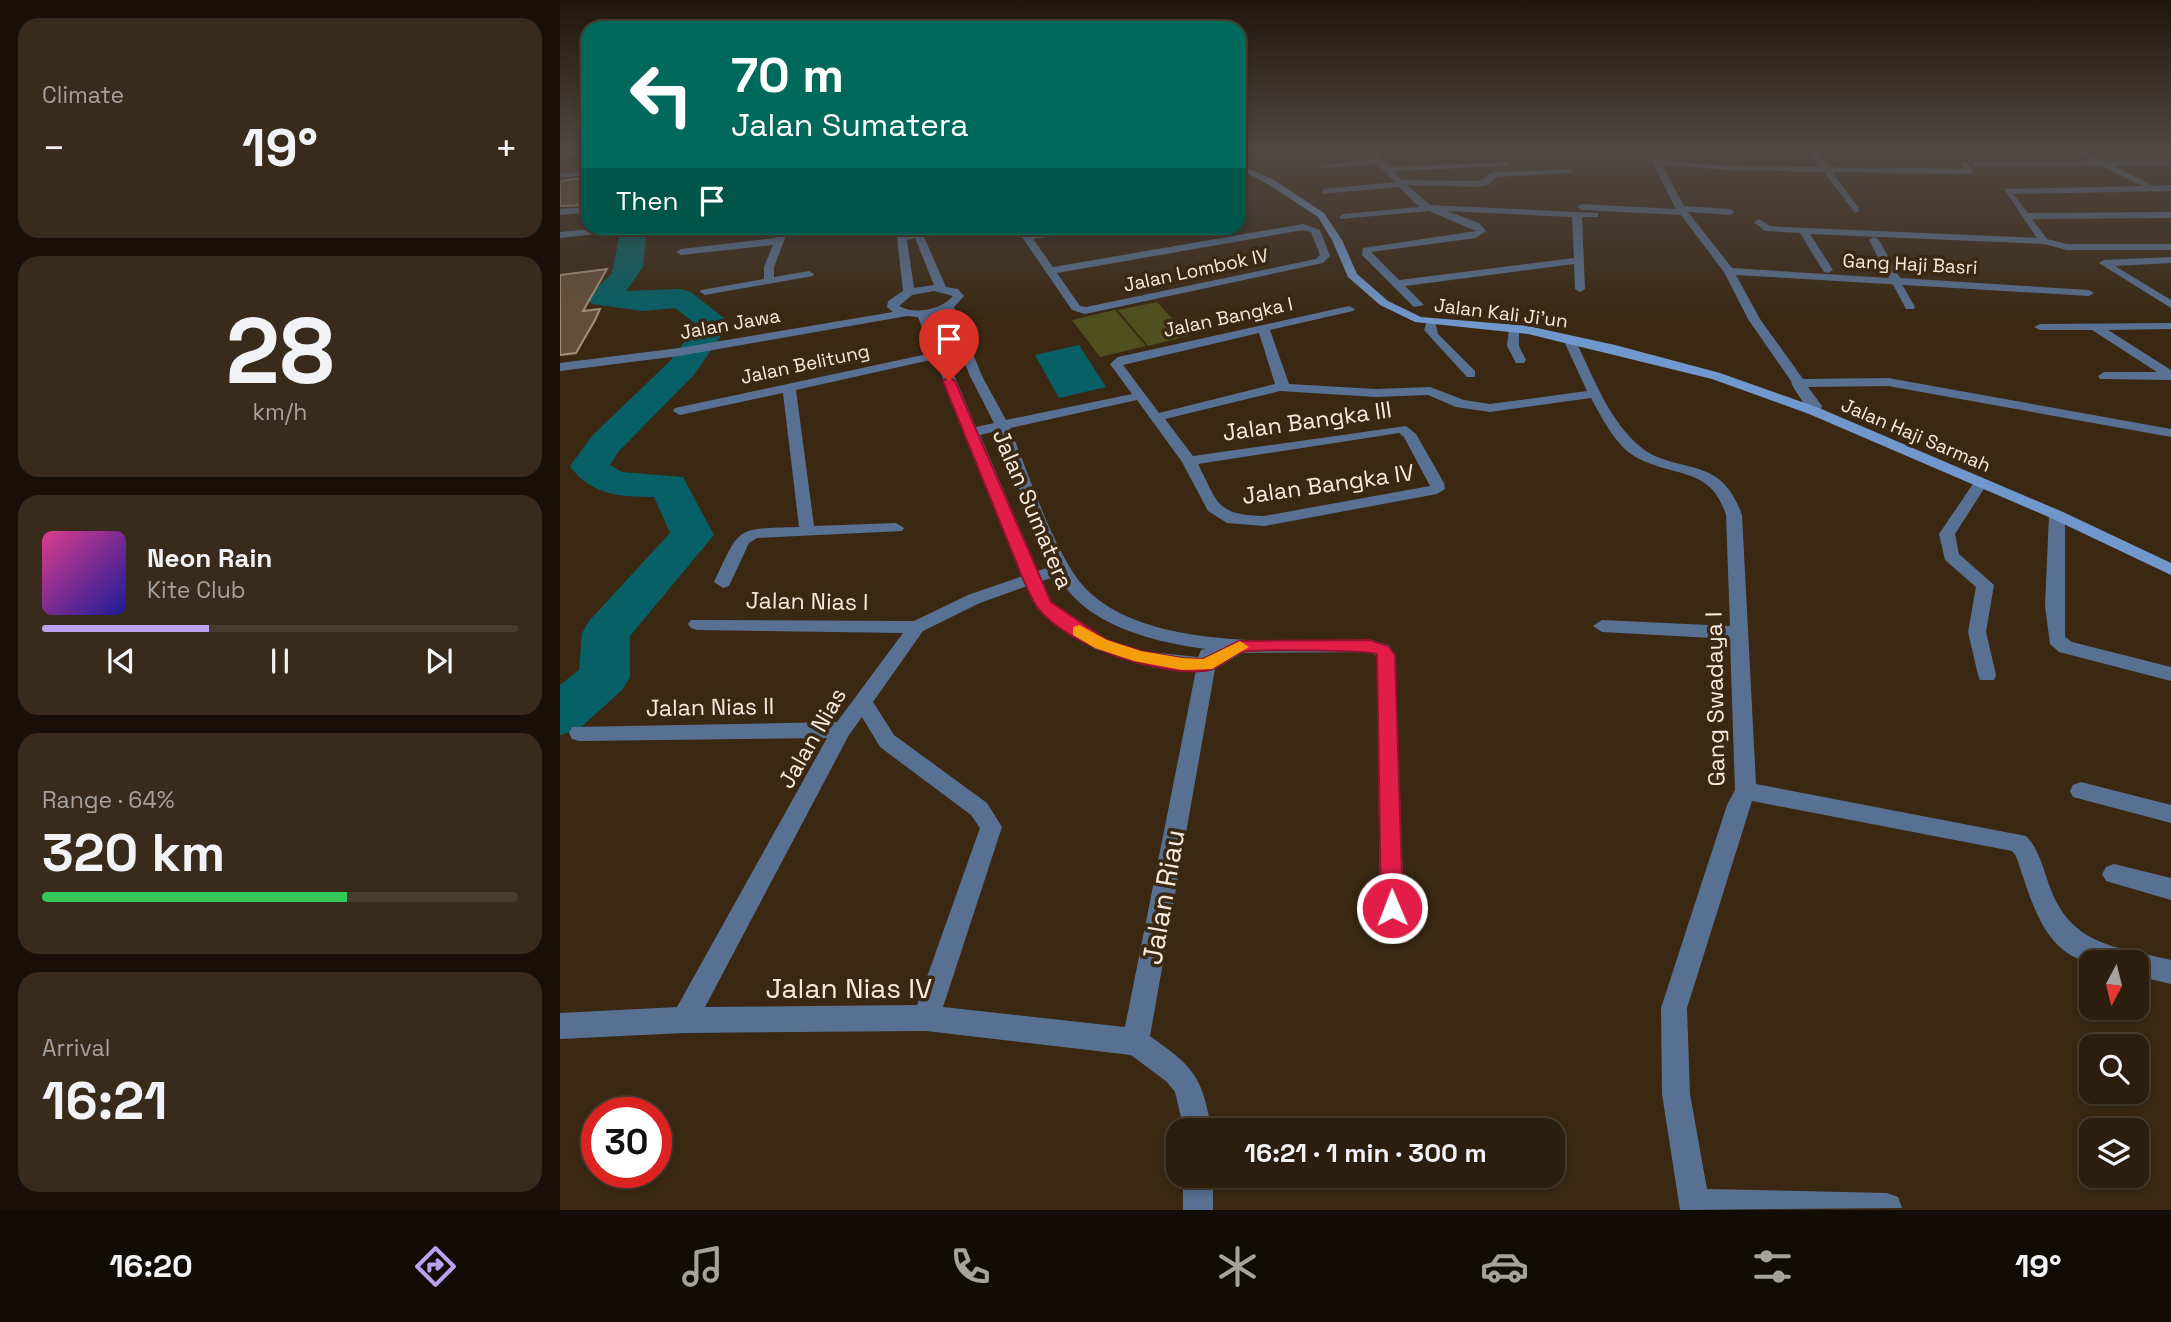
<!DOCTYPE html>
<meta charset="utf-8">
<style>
body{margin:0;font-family:"Space Grotesk",sans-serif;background:#382b1c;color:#f1f3f6;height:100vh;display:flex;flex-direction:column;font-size:26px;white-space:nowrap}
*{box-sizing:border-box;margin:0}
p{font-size:23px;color:#a6a29e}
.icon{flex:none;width:38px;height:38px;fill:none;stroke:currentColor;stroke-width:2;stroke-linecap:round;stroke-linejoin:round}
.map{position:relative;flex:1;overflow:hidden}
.side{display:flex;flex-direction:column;gap:18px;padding:18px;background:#181008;width:560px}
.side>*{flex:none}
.banner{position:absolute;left:21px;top:21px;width:665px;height:214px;border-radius:21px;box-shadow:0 4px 10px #0003,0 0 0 2px #483c2e;background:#00695c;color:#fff;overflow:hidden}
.needle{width:46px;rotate:187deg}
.tools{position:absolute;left:1519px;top:950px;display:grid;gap:14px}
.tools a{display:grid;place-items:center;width:70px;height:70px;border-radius:14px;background:#2c1e0e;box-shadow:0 4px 10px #0003,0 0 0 2px #483c2e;font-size:35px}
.speed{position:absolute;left:21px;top:1097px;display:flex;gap:14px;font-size:35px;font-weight:700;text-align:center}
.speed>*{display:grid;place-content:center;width:91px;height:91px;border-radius:50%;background:#2c1e0e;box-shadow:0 4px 10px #0003,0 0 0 2px #483c2e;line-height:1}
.speed .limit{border:10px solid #d22;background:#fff;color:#111}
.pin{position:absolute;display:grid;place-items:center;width:60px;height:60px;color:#fff;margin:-72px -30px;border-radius:50% 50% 50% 0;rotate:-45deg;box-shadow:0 0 7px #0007}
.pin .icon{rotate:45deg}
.me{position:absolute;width:77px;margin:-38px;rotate:359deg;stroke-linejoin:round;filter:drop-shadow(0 0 5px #0008)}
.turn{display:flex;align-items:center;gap:24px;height:147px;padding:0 35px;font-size:32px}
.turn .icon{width:91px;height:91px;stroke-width:2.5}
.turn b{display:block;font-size:49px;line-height:60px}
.then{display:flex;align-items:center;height:66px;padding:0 35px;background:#0003;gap:14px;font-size:26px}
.big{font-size:52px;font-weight:600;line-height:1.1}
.side .card{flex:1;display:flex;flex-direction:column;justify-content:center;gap:10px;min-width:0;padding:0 24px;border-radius:21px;background:#382b1c}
.side .dial{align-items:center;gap:0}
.dial b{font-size:91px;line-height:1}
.song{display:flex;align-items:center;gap:21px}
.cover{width:84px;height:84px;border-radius:10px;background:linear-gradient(135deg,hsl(330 70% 55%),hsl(240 70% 35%))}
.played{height:7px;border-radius:4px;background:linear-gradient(90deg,#bca0f2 35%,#483c2e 35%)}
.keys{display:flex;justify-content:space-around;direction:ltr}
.heat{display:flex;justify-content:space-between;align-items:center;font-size:38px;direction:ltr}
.charge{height:10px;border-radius:5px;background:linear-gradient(90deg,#34c759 64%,#483c2e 0)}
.trip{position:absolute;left:606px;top:1118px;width:399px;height:70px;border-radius:21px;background:#2c1e0e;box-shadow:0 4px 10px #0003,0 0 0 2px #483c2e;font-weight:600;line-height:70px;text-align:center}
.dock{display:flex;height:112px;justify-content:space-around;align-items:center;background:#120c06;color:#a6a29e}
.dock .icon{width:49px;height:49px}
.dock .on{color:#bca0f2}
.dock b{font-size:32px;color:#f1f3f6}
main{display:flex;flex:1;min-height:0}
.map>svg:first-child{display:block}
</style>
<main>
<section class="side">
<div class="card"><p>Climate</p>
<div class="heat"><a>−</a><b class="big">19°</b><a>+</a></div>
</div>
<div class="card dial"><b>28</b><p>km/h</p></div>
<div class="card">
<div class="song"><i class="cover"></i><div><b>Neon Rain</b><p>Kite Club</p></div></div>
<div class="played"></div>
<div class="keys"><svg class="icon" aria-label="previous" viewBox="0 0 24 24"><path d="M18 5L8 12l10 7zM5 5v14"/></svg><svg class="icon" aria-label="pause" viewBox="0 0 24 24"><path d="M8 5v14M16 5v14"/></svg><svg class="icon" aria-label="next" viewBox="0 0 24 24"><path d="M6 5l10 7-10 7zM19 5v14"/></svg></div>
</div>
<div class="card"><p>Range · 64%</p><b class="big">320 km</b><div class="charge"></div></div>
<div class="card"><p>Arrival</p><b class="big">16:21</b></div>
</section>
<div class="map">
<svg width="1611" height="1210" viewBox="0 0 1611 1210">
<rect width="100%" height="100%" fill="#3a2813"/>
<!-- green -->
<g fill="#4e501e">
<path d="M597,302L628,336L588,346L558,310Z"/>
<path d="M555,310L586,346L540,357L512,320Z"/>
</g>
<!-- water -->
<path fill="#066066" d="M519,345L546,387L499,398L475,355Z"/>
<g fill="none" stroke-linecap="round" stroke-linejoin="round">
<!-- river -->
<path fill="#066066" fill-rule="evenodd" d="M61,228H87L83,267L66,291L121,289L131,292L170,323L134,375L59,451L50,465L62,472L123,477L154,535L70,636V677L62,690L19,729L0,735V685L19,670L22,633L29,621L110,533L94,497C61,497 30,495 10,466L32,436L110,361L137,325L115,308L83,311L32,304L27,298L52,273Z"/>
</g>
<!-- building -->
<g fill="#64503a" stroke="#a79179" stroke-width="2">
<path d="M28,177V201L23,205L0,206V181Z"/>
<path d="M47,269L23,311L40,309L35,320L16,353L0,355V275Z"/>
</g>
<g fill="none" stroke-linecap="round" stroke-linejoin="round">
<!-- lane -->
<g fill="#587193" fill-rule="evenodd">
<path d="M11,150H15V154L0,158V154Z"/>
<path d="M27,171V175L0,178V174Z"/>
<path d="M1333,279H1339L1355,307L1354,309H1346L1331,281Z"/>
</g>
<!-- street -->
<g fill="#587193" fill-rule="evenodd">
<path d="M804,150H812L829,167L947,162L951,164L947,166L834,171L842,180L919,181L932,172L1013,169L1010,173L935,177L929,185L919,187L847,185L870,205L1038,213V217H1022L1025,289L1020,292L1015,289L1014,264L845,286L864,305L854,307L802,255L803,248L916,231L869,211L781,219L779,217L784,214L859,207L839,187L761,194L764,189L835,182L817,164L764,168L760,166L813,159ZM887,211L1012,217L1014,258L839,280L811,252L916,238L926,231L919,223Z"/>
<path d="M1086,150H1094L1099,160L1171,166L1260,167L1248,150H1256L1268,167L1404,169L1400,164L1407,162L1414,174L1272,172L1300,210L1295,213L1264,172L1171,170L1102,165L1124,206L1170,209L1175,212L1170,215L1128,212L1172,268L1329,278L1309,240L1314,237L1319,240L1340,278L1529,290L1534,293L1529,296L1176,275L1200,319L1243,379L1328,378L1611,429V437L1328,386L1248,387L1262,406L1259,414H1249C1246,403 1232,389 1231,381L1188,319L1164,272L1121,215L1022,210L1017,207L1022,204L1116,209Z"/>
<path d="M1512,150H1522L1544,161H1611V165L1554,166L1593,186L1611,185V191L1453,194L1468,213L1611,212V218L1472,219L1487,239L1507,244H1611V250H1507L1484,244L1250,234L1273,270L1268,273L1264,272L1240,233L1205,231L1194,222L1199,219L1210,226L1225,227L1477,238L1444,189L1582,186L1542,166H1415L1411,164L1415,162L1532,161Z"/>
<path d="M28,207V213L0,215V209Z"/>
<path d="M743,224L760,230L770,256L763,263L525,314L512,310L456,228H465L470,234L531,228L527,231L473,239L493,267ZM743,230L751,232L760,255L756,259L526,307L520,306L497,273Z"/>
<path d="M42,228L47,231L45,233L0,238V232Z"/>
<path d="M220,228H229L214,267V277L249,271L254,274L253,276L145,295L140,292L141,290L204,279V267L213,245L121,255L116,252L121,249L215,238Z"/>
<path d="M336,228H344L346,234L352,233L351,228H359L361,231L380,228H427L422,231L364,237L386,287L398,289L404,296L394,307L422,376L446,420L572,394L550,364L558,357L789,306L795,309L793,311L710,330L729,384L816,389L870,387L904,400L930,404L1027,391L1003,339L1013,336C1032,372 1045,414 1076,443C1113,478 1160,450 1182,515L1196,784L1466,836C1480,850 1484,872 1491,890C1513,947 1559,947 1611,960V984L1577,976V962C1562,962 1547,964 1532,962C1483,956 1470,895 1456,856L1452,851L1192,801L1127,1008L1130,1094L1147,1189L1327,1193L1338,1197L1342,1208L1120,1210L1102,1094L1101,1008L1167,805L1175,790L1170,639L1042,632L1033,626L1042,620L1170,626L1166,515C1151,465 1111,478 1074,456C1055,444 1042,418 1031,398L930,412L896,407L868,395L816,397L720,391L605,419L633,456L846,426L856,434L884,483L885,489L877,494L704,526L667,523L648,511L622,462L577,400L450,428C469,475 487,532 514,574C567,654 726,640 810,640L829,645L835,655L844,908L840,916L832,919L824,916L820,908L817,656L809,652L682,653L655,669L590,1036C636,1069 641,1075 652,1130H624L615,1092L607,1082L571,1055L366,1031L124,1033L0,1039V1013L117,1007L267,738L19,741L12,739L9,733L12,727L277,722L343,633L137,630L131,628L128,624L131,620L354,621L408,595L463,576L375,359L236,390L254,526L336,523L344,528L342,531L197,538L189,543L169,586L163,588L154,582C181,525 175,529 239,527L223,393L120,415L113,411L115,408L372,353L358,317L347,316L119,356L0,371V363L119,348L333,312L327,307L328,301L343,291ZM355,238L374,285L354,288L347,240ZM374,291L393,296C380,310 356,315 339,306L352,295ZM384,312L410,376L434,423L416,427L369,316ZM699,333L715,384L599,413L563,365ZM437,431L469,514L494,565L478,571L420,435ZM839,433L844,437L870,486L704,516C656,515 658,503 638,464ZM498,576C526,626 594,642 646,649L641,650L638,657L581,651L547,639L491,603L482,581ZM467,586L478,610L535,649L580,664L636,670L565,1027L383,1007L442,827L427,803L334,735L313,702L363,631L420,603ZM302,717L320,747L411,815L420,828L357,1005L145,1007L289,735Z"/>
<path d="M1611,257V263L1555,266L1611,300V308L1539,263L1544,260Z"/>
<path d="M867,321H875L878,334L915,371V377H907L864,330Z"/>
<path d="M1611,323V329L1548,330L1611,370V380L1540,379L1538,376L1544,372H1597L1532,330H1480L1474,327L1480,324Z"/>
<path d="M949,328L959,330V346L966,360L964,363H956L947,346Z"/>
<path d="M1420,480L1427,484L1395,534L1399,554L1434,585L1426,632L1436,675L1434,680H1420L1418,675L1408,632L1416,587L1385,560L1379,534L1415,481Z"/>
<path d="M1497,510L1505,515V637L1512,642L1611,667V681L1499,652L1490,644L1485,606L1489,515Z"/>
<path d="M1521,782L1611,805V823L1513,797L1510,791L1513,785Z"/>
<path d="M1554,864L1611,878V900L1546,881L1542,874L1546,867Z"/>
<rect x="623" y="1176" width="30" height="34"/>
</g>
<!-- secondary -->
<path fill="#7098cd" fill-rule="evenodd" d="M679,164L714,180L764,213L782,240L797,274L828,301L861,317L968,326L1055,345L1160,373L1259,408L1503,512L1611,563V575L1491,518L1249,414L1152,379L968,334L855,322L820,305L788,277L772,240L758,217L708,184L679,169Z"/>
</g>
<!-- sky -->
<linearGradient id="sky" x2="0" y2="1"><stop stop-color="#20160a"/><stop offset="0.47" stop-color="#4f4844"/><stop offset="1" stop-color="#4f4844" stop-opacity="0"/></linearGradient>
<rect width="1611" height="319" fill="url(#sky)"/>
<!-- route -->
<path fill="#e11d48" stroke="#92132f" stroke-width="2" d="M389,377L395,381L491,602L547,640L581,651L622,658L643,659L679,641L810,640L828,646L835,655L843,908L840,915L832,918L824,915L821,908L817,654C804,650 697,649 683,652C669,656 659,670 644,671C597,675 507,646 478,608C471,600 468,588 463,579L383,381Z"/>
<!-- slow -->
<path fill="#f59e0b" d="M519,625L547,640L581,651L622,658L643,659L680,641L689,647L652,669L622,670L574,661L535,648L513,635V627Z"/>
<g text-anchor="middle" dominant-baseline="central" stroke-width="7" stroke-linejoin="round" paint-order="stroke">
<!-- far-street labels -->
<g font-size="19" fill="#f7eade" stroke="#3a2813">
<text transform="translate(1350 264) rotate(3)">Gang Haji Basri</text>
<text transform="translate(636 270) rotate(-12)">Jalan Lombok IV</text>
<text transform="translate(941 313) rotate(7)">Jalan Kali Ji'un</text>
<text transform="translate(668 317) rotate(-12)">Jalan Bangka I</text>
<text transform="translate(170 324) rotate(-10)">Jalan Jawa</text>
<text transform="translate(245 364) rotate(-12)">Jalan Belitung</text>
<text transform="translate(1356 435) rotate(23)">Jalan Haji Sarmah</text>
</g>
<!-- street labels -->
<g font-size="23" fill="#f7eade" stroke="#3a2813">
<text transform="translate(747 421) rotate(-8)">Jalan Bangka III</text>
<text transform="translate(768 484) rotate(-8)">Jalan Bangka IV</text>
<text transform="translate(473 509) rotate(67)">Jalan Sumatera</text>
<text transform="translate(247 601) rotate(1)">Jalan Nias I</text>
<text transform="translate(1155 699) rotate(-91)">Gang Swadaya I</text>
<text transform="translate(150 707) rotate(-1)">Jalan Nias II</text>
<text transform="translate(252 738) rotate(-60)">Jalan Nias</text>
</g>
<!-- near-street labels -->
<g font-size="28" fill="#f7eade" stroke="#3a2813">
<text transform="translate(603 897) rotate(-80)">Jalan Riau</text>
<text x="289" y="988">Jalan Nias IV</text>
</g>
</g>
</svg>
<div class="tools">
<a><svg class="needle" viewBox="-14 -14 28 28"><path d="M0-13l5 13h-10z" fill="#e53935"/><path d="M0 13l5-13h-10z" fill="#a6a29e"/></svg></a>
<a><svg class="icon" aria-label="search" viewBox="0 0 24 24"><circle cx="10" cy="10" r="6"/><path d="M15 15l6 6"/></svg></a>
<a><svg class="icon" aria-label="layers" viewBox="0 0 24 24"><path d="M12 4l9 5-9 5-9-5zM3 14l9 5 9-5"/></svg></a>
</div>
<div class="speed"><div class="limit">30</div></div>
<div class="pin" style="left:389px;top:381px;background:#d93025"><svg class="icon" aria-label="arrive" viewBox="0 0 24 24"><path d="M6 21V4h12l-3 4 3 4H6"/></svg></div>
<svg class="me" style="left:832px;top:908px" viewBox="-20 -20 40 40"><circle r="17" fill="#e11d48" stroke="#fff" stroke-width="3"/><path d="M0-11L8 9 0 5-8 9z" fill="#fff"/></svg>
<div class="trip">16:21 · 1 min · 300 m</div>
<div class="banner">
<div class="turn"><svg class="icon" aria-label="left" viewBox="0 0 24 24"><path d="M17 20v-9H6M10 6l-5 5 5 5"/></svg><div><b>70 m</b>Jalan Sumatera</div></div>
<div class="then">Then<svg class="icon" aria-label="arrive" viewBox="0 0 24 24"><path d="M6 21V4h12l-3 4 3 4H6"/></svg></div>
</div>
</div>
</main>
<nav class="dock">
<b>16:20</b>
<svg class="icon on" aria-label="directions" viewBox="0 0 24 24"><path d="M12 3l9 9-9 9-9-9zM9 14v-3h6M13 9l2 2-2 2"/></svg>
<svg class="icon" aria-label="music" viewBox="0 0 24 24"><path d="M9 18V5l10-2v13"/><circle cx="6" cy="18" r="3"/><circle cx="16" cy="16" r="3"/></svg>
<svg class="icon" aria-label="phone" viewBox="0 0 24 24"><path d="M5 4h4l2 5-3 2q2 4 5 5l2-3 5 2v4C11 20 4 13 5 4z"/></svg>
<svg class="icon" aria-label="climate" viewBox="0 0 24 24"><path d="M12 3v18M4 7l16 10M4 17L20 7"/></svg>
<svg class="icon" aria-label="car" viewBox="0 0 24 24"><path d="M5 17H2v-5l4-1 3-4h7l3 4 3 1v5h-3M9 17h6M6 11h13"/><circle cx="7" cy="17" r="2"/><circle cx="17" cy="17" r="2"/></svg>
<svg class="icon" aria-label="filters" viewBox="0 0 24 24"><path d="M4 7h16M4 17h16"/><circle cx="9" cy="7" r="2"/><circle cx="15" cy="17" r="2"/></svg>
<b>19°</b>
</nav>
